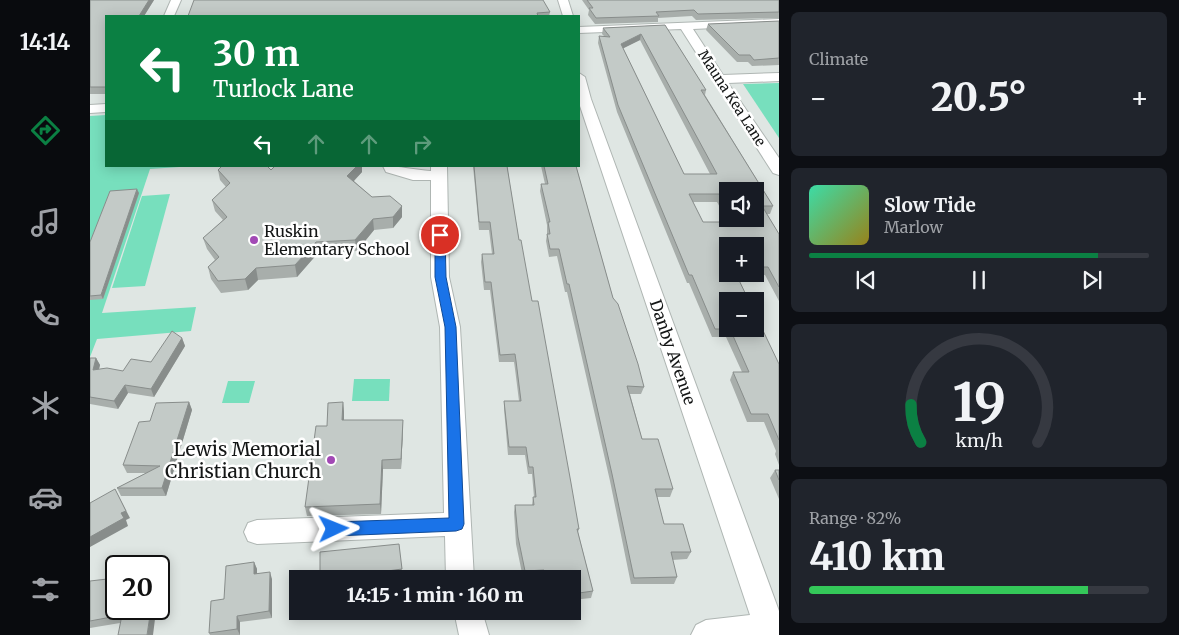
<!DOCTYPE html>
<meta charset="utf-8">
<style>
body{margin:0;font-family:Merriweather,serif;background:#20242c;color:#f1f3f6;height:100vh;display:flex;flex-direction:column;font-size:19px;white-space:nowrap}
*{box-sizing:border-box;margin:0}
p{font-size:16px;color:#9ea1a6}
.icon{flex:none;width:28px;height:28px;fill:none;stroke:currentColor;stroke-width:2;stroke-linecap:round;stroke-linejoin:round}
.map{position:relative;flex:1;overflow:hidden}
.sheet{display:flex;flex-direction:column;gap:12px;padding:12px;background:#0d0f14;width:400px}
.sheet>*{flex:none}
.top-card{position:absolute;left:15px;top:15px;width:475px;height:152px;border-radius:0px;box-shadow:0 2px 12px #0003;background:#0b8043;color:#fff;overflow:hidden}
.tools{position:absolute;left:629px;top:182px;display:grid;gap:10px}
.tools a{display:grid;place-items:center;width:45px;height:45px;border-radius:0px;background:#171b24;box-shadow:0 2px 12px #0003;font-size:25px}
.speed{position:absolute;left:15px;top:555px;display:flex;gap:10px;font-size:25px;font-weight:700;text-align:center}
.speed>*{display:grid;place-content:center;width:65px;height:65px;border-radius:50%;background:#171b24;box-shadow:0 2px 12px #0003;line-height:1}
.speed .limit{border:2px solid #111;border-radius:8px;background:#fff;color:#111}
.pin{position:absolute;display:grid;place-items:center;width:42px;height:42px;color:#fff;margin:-21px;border:2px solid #fff;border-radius:50%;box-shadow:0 1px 5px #0007}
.me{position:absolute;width:55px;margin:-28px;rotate:88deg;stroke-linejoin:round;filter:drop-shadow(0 0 4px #0008)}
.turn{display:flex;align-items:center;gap:18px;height:105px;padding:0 25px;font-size:22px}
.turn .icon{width:65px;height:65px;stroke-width:2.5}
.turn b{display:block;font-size:35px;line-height:42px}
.lanes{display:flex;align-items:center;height:48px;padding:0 25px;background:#0003;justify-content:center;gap:25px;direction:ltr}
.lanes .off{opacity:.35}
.big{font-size:38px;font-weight:800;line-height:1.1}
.sheet .widget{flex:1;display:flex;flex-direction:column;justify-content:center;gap:8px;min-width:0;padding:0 18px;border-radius:8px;background:#20242c}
.sheet .dial{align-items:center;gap:0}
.dial svg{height:130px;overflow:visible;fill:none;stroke:#363941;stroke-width:7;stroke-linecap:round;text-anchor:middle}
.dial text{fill:#f1f3f6;stroke:none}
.song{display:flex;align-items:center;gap:15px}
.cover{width:60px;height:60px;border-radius:8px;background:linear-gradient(135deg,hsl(160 70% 55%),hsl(50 70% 35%))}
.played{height:5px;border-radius:2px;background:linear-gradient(90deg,#0b8043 85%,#363941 85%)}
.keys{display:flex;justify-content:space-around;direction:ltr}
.heat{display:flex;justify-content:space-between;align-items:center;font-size:28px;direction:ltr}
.charge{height:8px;border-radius:4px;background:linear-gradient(90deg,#34c759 82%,#363941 0)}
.trip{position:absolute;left:199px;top:570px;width:292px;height:50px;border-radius:0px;background:#171b24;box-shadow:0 2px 12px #0003;font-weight:800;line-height:50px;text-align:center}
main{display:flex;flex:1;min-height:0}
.dock{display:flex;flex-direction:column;width:90px;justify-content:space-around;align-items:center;background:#090b0e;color:#9ea1a6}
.dock .icon{width:35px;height:35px}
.dock .selected{color:#0b8043}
.dock b{font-size:22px;color:#f1f3f6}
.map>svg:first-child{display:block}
</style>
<main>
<nav class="dock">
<b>14:14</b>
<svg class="icon selected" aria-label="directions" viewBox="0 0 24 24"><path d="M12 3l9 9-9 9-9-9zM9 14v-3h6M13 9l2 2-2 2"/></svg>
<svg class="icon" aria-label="music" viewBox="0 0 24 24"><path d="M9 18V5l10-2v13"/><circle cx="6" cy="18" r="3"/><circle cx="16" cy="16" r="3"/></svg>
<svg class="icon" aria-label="phone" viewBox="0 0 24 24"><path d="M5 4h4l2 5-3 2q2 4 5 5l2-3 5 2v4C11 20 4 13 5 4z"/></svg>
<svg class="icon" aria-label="climate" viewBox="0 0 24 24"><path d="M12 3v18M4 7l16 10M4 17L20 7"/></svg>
<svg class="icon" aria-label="car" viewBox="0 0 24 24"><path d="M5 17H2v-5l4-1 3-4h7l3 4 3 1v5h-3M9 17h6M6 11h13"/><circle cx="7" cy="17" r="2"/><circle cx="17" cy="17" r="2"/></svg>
<svg class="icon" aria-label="filters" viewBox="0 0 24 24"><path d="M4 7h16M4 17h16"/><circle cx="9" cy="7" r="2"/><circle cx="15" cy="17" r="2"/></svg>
</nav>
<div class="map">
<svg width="689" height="635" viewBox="0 0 689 635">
<rect width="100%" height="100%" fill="#dfe6e3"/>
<!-- green -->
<g fill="#77dfbd">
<path d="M689,83V138L653,84Z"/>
<path d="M16,115V166H104L60,169L12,313L106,307L101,331L7,339L0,357V116Z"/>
<path d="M80,194L55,286L22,288L52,196Z"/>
<path d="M264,379H300L299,401H262Z"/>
<path d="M138,381H165L159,403H132Z"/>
</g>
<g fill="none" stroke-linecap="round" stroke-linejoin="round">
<!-- minor casing -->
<g stroke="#afb6b3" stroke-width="2">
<g id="minor">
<path d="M81,0H91L84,16H74Z"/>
<path d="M468,0H478L483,16H473Z"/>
<path d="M689,19V25L603,29L633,75L689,73V81L638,83L689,158V175L683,173L681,170L591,29L489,33V27Z"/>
<path d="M489,73L495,77L501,99L689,611V635H601L606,625L616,620L660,615L489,103Z"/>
<path d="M16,104V112L0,113V105Z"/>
<path d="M293,166C310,166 325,170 341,171V166H357L359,277L370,327L384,579H356L355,536L167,544L158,541L154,532L158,523L167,520L354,513L350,327L341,277V180H323L296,172Z"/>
<path d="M364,611H392L399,635H369Z"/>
</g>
</g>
<!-- minor -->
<use href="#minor" fill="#fff" fill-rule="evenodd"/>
</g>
<!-- wall -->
<g fill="#a8aeab" fill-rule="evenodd">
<path d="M0,0H64L54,16H16V94H0Z"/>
<path d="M492,0H689V18L606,20L602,16L568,18V22L505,24L498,15L499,10Z"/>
<path d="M460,12L459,16H98Z"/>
<path d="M689,21V65L662,66L658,62H647L616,30L618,24Z"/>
<path d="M575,25L616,90L615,95L683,206L680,214H677L689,234V301L675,275H646L665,329L689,364V465L685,454L686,451L674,422H657L640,380L643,372H652L636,337H622L599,283H597L527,112L508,43L509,36H514L512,34L513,28ZM550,40L620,174H594L533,48ZM638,191L665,219H638ZM603,202H627L638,222H613ZM638,246H665V274H638Z"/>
<path d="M185,166H272V172L264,181L282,197L312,206V217L303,228L284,230L267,251L228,253L207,277L168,280L158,290L131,293L121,279L118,267L125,260L117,249L113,238L133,220L125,211L122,200L136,187L130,180L128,170H181Z"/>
<path d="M383,166H417L429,240L489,529L488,532L503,591L501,598L482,600V579H453V577L433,578L426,544L424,512L425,505H442L443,497H444L442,474H438L435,455H418L414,409V401H429L425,369L424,362H409L400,290H394L391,262L392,254H402L399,230H389Z"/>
<path d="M451,166H486L523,298L554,387L551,394H540L552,439L583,489L580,497H567L574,524L601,552L597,559L582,560L587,577L584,584H541L520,481L477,292H475L467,256L459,257L456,241L457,234V225L450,191L451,184H455Z"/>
<path d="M49,193L13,299L0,300V242Z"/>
<path d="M92,338L95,346L64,397L38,393L28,409L0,404V358H6L10,365L9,369L33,371L61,362Z"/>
<path d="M99,402L102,410L76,496H31L27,488L56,473H37L33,465L60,421Z"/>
<path d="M253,402L254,412V420H313V430L311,469H293L291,514L217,516L215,507L237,426Z"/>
<path d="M685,470H689V499L680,478Z"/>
<path d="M309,544L312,576L292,579H230Z"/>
<path d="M164,562L167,569V574L182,579V618L150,622V635H120L119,633L134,599Z"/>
<path d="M0,581L26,609H64L66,611L30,623L0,628Z"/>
<path d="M230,611H285L286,613L245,617L244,615L232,616Z"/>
</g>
<!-- shaded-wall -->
<g fill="#888d8b">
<path d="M59,0H64L54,16H49Z"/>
<path d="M551,34L550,40L530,50L531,44Z"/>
<path d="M267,166H272V172L258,187L257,176Z"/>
<path d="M47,189L49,193L13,299L11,295Z"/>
<path d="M312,206V217L303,228V217Z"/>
<path d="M283,219L284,230L267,251L265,240Z"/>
<path d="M226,242L228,253L207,277L205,265Z"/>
<path d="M166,268L168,280L158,290L155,279Z"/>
<path d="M92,338L95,346L64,397L61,389Z"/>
<path d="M6,358L10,365L7,377L3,370Z"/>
<path d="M35,385L38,393L28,409L24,401Z"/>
<path d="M99,402L102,410L76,496L72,488Z"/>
<path d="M253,402L254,412V430L252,420Z"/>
<path d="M313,420V430L311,469V459Z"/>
<path d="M292,460L293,469L291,514L290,504Z"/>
<path d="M25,489L40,518L36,520L38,526L0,547V537Z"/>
<path d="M164,562L167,569V581L164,574Z"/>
<path d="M180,572L182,579V618L179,611Z"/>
<path d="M61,609H64L66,611L63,635H57Z"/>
<path d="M147,616L150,622V635L147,629Z"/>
</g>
<!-- building -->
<g fill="#c3cac7" stroke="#888d8b" fill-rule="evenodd">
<path d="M0,0H59L49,16H16V87H0Z"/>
<path d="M104,0H453L460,12L447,13L448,16H98Z"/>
<path d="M497,0H689V12L608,14L604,10L566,12L569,16L506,18L499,8H503Z"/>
<path d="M689,21V58L664,60L660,55H649L618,24Z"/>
<path d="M575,25L616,90H611L683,206H672L689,234V287L678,267H665V246H638V274H646L659,301H638V329H625L602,275H599L528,105L509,36L520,37L513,28ZM551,34L627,174H594L531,44ZM638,191H665V219H643L645,222H613L599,194H629L638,209Z"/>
<path d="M132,166H177L181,170L185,166H267L257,176L282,197L300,196L312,206L303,217L283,219L265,240L226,242L205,265L166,268L155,279L128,281L118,267L129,257L113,238L137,217L122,200L140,183L128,170Z"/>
<path d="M384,166H417L429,240H431L442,301H448L481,483L489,529H487L503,591L482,594V579H456L454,570L435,571L428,537L425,505H444L443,497H446L443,467H439L436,447H419L414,401H431L426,361L425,354L410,355L401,282H395L392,254H404L400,222H389Z"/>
<path d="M454,166H486L523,298L528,304L548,364L554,387L537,386L552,439H568L583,489H565L574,524H593L601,552H581L587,577L544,578L522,474L479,284H477L469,249H460L457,234H460L458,222H460L451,184H458Z"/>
<path d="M47,189L11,295L0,296V242L20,191Z"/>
<path d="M665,314L689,364V440L678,414H661L643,372H659L640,329H665Z"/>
<path d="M82,331L92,338L61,389L35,385L24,401L0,397V358H6L3,370L17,368L33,371L41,359L61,362Z"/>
<path d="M99,402L72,488H27L70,466L33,465L49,422L60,421L66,403Z"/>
<path d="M253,402L252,420H313L311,459L292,460L290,504L215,507L226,426H237L238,403Z"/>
<path d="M685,470H689V480Z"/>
<path d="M25,489L36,511L31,513L34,518L0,537V503Z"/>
<path d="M309,544L312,569L283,573V579H230V552Z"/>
<path d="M164,562V574L180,572L179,611L147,616V629L119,633L121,601L134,599L136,566Z"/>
<path d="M26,578V609H61L57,635H28L32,615L0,621V581Z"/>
</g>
<!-- route -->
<path fill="#1a73e8" stroke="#114b97" d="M350,232L355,235L356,277L366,327L374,524L372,529L366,531L244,536L238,534L236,529L238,524L244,522L359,518L355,327L345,277V235Z"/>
<!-- markers -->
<g fill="#a249b5" stroke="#fff" stroke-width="2">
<circle cx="164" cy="240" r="5"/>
<circle cx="241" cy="460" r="5"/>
</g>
<g text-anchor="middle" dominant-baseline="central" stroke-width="5" stroke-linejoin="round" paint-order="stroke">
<!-- far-street labels -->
<g font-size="14" fill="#141616" stroke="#fff">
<text transform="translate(642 98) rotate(57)">Mauna Kea Lane</text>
</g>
<!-- poi labels -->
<g font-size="16" fill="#141616" stroke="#fff" text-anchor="start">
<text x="174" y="231">Ruskin<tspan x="174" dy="18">Elementary School</tspan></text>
</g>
<!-- street labels -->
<g font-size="16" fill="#141616" stroke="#fff">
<text transform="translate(583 352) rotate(71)">Danby Avenue</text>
</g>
<!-- near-poi labels -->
<g font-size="19" fill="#141616" stroke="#fff" text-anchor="end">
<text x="231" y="449">Lewis Memorial<tspan x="231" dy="22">Christian Church</tspan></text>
</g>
</g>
</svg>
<div class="tools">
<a><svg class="icon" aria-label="sound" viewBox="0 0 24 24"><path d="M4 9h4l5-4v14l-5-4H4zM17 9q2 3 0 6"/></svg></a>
<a>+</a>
<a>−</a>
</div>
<div class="speed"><div class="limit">20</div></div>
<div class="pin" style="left:350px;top:235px;background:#d93025"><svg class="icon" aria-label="arrive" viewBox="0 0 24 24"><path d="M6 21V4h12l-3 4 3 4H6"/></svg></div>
<svg class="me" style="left:244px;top:529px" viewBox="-20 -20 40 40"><path d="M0-17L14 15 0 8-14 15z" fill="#1a73e8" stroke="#fff" stroke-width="4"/></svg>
<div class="trip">14:15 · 1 min · 160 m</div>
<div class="top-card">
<div class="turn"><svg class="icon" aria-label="left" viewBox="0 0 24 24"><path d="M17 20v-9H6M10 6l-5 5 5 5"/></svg><div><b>30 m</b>Turlock Lane</div></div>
<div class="lanes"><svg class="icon" aria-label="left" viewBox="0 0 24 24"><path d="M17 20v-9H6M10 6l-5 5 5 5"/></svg><svg class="icon off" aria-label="ahead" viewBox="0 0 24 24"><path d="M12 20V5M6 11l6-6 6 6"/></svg><svg class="icon off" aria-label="ahead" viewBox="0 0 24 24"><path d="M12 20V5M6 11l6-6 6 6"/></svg><svg class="icon off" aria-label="right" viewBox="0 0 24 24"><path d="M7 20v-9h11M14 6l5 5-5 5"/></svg></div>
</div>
</div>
<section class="sheet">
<div class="widget"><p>Climate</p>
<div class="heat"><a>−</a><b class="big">20.5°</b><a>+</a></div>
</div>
<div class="widget">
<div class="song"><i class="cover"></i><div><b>Slow Tide</b><p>Marlow</p></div></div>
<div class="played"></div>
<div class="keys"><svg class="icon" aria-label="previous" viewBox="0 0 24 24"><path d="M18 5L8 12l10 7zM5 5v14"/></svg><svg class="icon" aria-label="pause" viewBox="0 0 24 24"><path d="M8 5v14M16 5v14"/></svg><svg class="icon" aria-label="next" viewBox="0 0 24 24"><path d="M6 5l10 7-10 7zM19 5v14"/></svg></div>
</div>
<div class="widget dial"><svg viewBox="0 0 100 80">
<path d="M14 69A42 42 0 1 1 86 69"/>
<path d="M14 69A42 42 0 0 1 8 46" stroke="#0b8043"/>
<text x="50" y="56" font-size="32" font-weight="700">19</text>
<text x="50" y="72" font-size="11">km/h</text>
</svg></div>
<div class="widget"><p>Range · 82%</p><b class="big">410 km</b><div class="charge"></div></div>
</section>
</main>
